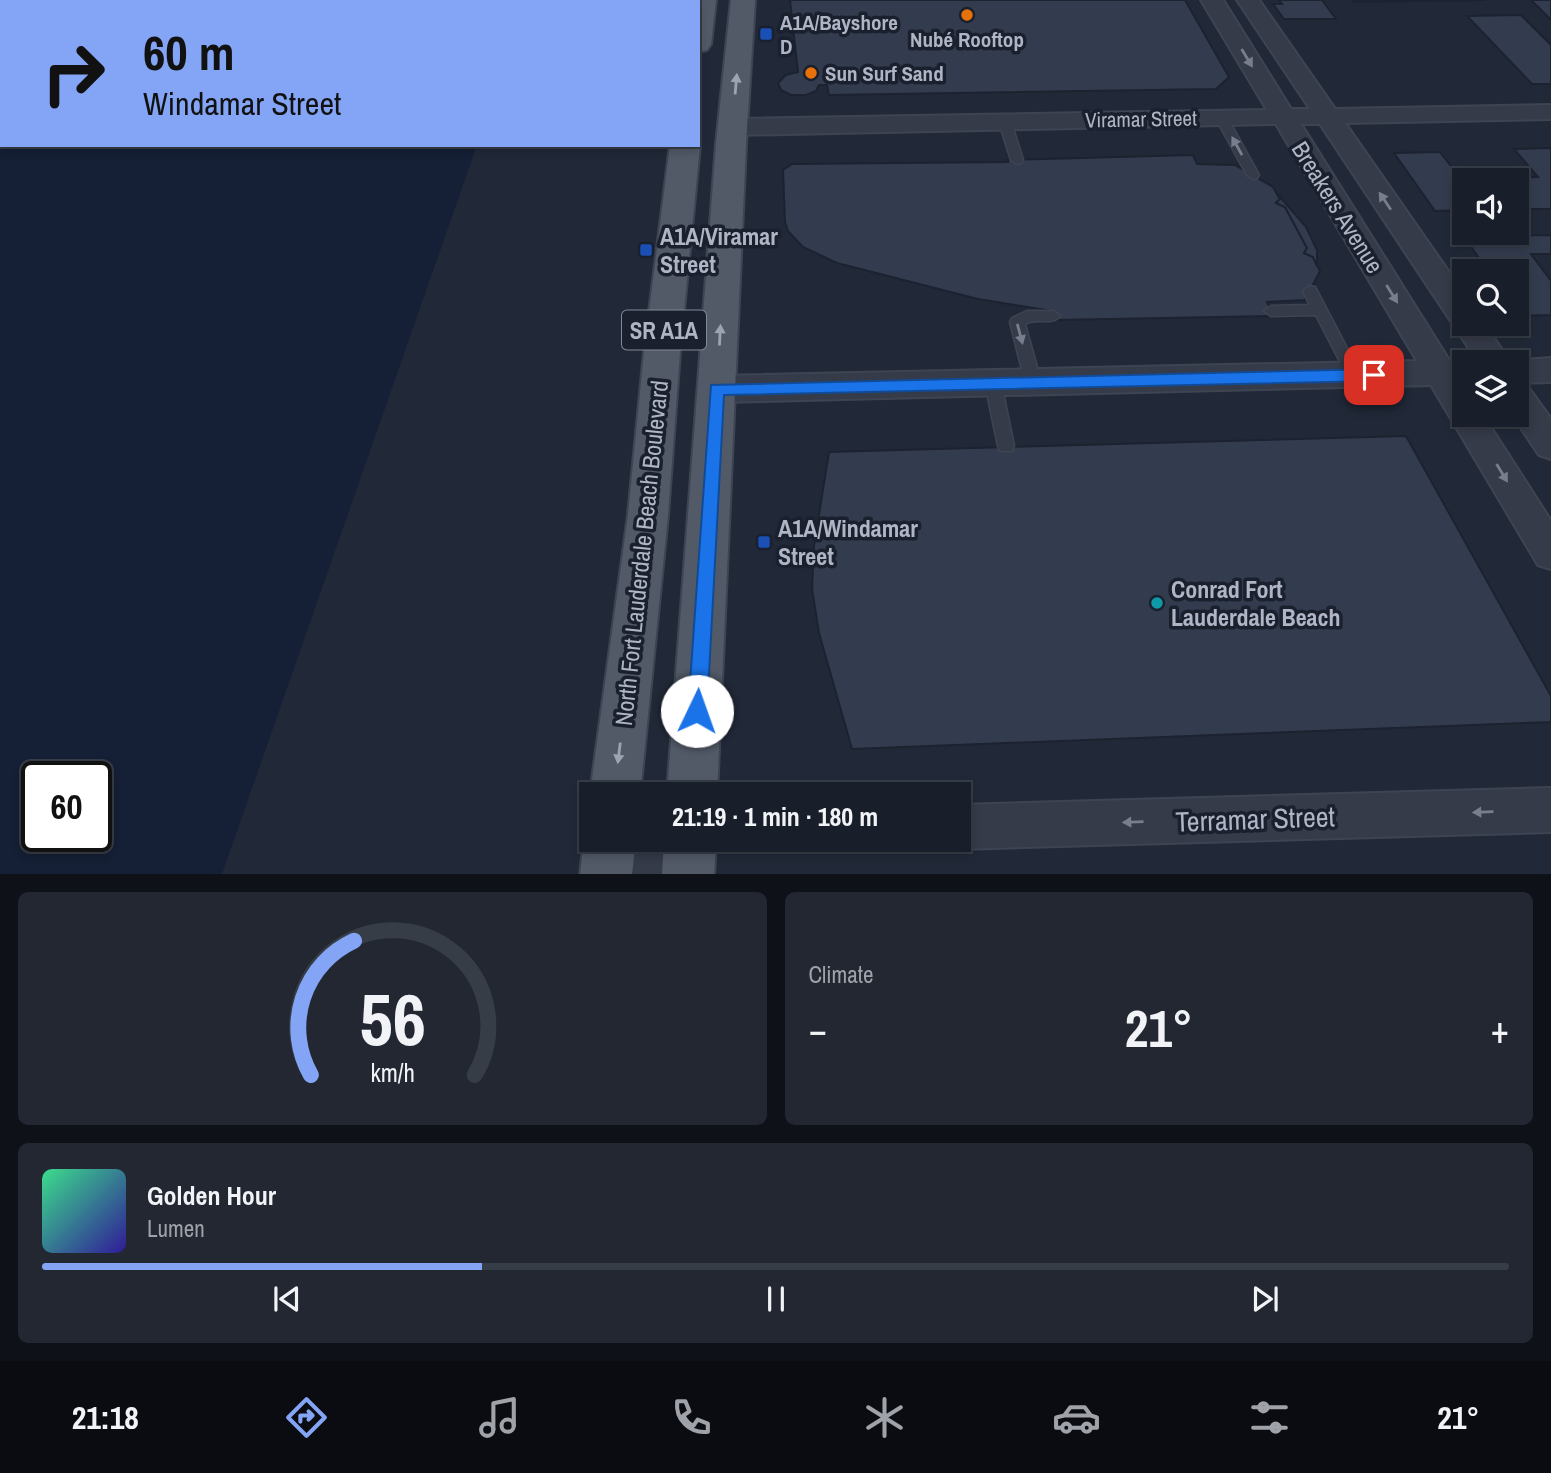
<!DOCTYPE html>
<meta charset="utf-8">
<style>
body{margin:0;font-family:"Archivo Narrow",sans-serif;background:#222732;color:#f1f3f6;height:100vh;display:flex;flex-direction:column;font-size:26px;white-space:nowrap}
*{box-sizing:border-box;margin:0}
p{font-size:23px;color:#9fa2a8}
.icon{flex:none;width:38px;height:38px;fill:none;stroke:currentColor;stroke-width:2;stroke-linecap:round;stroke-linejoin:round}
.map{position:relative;height:874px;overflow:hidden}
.details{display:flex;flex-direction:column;gap:18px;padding:18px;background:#0e1117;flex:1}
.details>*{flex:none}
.guide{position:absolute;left:0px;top:0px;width:700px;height:147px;box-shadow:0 4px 10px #0003,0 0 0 2px #373d47;background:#84a5f5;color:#111;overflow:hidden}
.controls{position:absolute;left:1452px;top:168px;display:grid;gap:14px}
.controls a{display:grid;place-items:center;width:77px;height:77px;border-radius:0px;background:#191f2a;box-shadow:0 4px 10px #0003,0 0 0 2px #373d47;font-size:35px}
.speed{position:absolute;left:21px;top:761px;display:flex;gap:14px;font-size:35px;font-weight:700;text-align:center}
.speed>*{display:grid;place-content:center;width:91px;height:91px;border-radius:50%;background:#191f2a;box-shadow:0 4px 10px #0003,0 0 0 2px #373d47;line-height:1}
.speed .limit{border:4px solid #111;border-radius:10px;background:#fff;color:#111}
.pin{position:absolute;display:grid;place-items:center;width:60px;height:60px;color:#fff;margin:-30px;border-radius:14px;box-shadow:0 4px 10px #0006}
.me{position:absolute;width:77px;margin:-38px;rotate:3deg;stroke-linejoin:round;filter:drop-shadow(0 0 5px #0008)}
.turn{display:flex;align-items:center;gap:24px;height:147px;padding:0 28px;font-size:32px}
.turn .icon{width:91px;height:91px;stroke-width:2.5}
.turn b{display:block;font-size:49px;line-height:60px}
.big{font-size:52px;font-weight:800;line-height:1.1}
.details .tile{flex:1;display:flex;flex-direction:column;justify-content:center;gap:10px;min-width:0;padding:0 24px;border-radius:10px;background:#222732}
.details .dial{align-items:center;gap:0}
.dial svg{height:182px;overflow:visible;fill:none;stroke:#373d47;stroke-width:7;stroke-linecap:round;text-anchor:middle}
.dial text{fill:#f1f3f6;stroke:none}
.song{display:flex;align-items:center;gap:21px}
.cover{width:84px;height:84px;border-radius:10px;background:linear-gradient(135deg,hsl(150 70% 55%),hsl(250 70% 35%))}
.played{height:7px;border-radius:4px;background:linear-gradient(90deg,#84a5f5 30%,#373d47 30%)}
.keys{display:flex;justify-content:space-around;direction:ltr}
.heat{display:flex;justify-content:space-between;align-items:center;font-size:38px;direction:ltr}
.details .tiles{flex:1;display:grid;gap:18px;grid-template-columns:1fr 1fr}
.tile:last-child{grid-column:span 2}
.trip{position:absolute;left:579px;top:782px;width:392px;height:70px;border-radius:0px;background:#191f2a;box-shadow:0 4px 10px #0003,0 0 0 2px #373d47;font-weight:800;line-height:70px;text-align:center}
.tabs{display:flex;height:112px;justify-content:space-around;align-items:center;background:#0a0c11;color:#9fa2a8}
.tabs .icon{width:49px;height:49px}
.tabs .selected{color:#84a5f5}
.tabs b{font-size:32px;color:#f1f3f6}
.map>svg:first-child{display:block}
</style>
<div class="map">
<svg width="1551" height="875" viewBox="0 0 1551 875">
<rect width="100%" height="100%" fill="#212938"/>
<!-- water -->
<path fill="#151f35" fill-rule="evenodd" d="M0,0H528L2,2V145H477L222,874H0ZM96,777V836H37V777Z"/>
<!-- building -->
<g fill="#333c4f" stroke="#1c222f" stroke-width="2">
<path d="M790,0H1185L1229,77L1216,89L829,95L827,85H819L816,91L806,95H791L781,90L778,83L786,75L798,72Z"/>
<path d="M1279,0H1322L1336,19H1284L1273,4H1282Z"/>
<path d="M1353,0H1486L1354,2Z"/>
<path d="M1531,0H1551V20Z"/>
<path d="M1521,15L1551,45V84H1532L1467,16Z"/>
<path d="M1551,148V209H1517V180H1465V210L1435,211L1394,153L1440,152L1460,178L1538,177L1514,149Z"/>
<path d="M1193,155L1197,164L1235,165L1273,187L1280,199L1276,203L1285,207L1307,248L1304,253L1313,257L1320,271L1305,300L1267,302L1274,316L1055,320L1052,311L978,299L837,263L803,247L788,231L785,222L783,170L792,164L1008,162L1007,160Z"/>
<path d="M1275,191L1306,227L1317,250V266L1313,257L1304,253L1307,248L1285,207L1276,203L1280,199Z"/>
<path d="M1551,235V254H1531L1551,281V315L1520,316L1517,312V271H1488L1464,237Z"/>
<path d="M1406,436L1551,696V722L852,749L819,633L812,589L814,546L829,452Z"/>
</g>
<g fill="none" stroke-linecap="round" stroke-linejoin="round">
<!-- service casing -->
<g stroke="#3e4452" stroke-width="3">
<g id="service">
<path d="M1221,114L1227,117L1259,175L1257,178L1253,179L1247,175L1215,117Z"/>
<path d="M1005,118L1011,122L1023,160L1021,163L1017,164L1011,160L999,122Z"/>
<path d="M1310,286L1315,287L1361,375L1359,379H1349L1316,315L1271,316L1264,311L1271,306L1310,305L1303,291Z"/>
<path d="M1027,311H1053L1060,316C1052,326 1036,317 1025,324L1041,382L1033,388L1025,382L1010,322L1012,318Z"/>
<path d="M993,377L1001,383L1014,446L1012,451H1000L998,446L985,383Z"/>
</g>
</g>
<!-- minor casing -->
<g stroke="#3e4452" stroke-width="4">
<g id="minor">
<path d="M1201,0H1223L1291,109H1310L1237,0H1259L1335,109L1551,105V119L1345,123L1465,295V324H1484L1510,361L1551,358V382L1517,383V362H1478L1320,124H1301L1449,360L1473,362H1465V415H1483L1551,521V569L1538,565L1431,385L717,402L706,398L701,389L706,380L717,376L1417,361L1276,124L732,135L723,132L720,127L723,122L732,119L1267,110Z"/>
<path d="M1517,383L1528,387L1551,419V459L1539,455L1512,415H1517Z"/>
<path d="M1551,788V832L959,849L942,840H959V805Z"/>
<path d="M636,840H704L698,856L663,875H594L600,859Z"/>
</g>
</g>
<!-- primary casing -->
<g stroke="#3e4452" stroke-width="4">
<g id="primary">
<path d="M692,0H716L711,44L707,50L698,52V2Z"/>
<path d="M731,0H755L746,144L717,794H667L716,144Z"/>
<path d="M698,143L700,145L680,352L668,515L640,794H592V797L590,794L628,515L644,352L670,145H698Z"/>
<path d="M592,823V840H636L632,875H580L584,840Z"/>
<path d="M664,840H716L714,875H662Z"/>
</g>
</g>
<!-- service -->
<use href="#service" fill="#353b48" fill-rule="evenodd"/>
<!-- minor -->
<use href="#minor" fill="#353b48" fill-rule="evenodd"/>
<!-- primary -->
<use href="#primary" fill="#525a68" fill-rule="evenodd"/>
</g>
<!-- one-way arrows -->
<defs><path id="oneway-solid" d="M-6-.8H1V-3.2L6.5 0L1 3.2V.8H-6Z" transform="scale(1.75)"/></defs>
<g fill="#787e8d">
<use href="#oneway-solid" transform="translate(1247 58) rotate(59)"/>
<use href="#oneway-solid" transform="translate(1237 146) rotate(-119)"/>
<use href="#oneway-solid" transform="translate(1385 201) rotate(-124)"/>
<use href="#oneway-solid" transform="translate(1392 294) rotate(58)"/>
<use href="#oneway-solid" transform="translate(1020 334) rotate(75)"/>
<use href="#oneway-solid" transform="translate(1502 473) rotate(59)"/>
<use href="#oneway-solid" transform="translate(1483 812) rotate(178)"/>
<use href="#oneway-solid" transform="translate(1133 822) rotate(178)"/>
</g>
<g fill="#9ca3b2">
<use href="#oneway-solid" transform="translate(736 84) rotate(-85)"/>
<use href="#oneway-solid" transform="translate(720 335) rotate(-87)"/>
<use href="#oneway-solid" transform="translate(619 753) rotate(97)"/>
</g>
<!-- route -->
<path fill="#1a73e8" stroke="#114b97" stroke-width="2" d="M1374,369L1382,375L1374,381L724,395L707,711L704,718L697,721L690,718L688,711L711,385Z"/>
<!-- markers -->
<g fill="#e8710a" stroke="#1a202d" stroke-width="2.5">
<circle cx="967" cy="15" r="7"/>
<circle cx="811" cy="73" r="7"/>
</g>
<g fill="#1a4fb4" stroke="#1a202d" stroke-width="2.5">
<rect x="759" y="27" width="14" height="14" rx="3.5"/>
<rect x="639" y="243" width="14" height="14" rx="3.5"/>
<rect x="757" y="535" width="14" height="14" rx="3.5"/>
</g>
<circle fill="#0f9aa8" stroke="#1a202d" stroke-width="2.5" cx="1157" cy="603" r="7"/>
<g text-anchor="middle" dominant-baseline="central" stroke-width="7" stroke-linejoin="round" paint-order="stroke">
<!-- far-poi labels -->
<g font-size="21" font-weight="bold" fill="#afb5c5" stroke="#1a202d" text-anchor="start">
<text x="780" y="22">A1A/Bayshore<tspan x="780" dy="24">D</tspan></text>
<text x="967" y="39" text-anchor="middle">Nubé Rooftop</text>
<text x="825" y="73">Sun Surf Sand</text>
</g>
<!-- far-street labels -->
<g font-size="21" fill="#afb5c5" stroke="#1a202d">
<text transform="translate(1141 119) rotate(-1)">Viramar Street</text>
</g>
<!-- shield labels -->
<rect fill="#1a202d" stroke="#828897" stroke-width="2" x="622" y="310.5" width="84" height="39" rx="5"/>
<g font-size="23" font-weight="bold" fill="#afb5c5">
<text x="664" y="330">SR A1A</text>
</g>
<!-- street labels -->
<g font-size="24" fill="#afb5c5" stroke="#1a202d">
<text transform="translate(1338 207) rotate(58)">Breakers Avenue</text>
<text transform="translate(641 553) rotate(-84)">North Fort Lauderdale Beach Boulevard</text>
</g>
<!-- poi labels -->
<g font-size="24" font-weight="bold" fill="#afb5c5" stroke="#1a202d" text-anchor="start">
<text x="660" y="236">A1A/Viramar<tspan x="660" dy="28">Street</tspan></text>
<text x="778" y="528">A1A/Windamar<tspan x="778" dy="28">Street</tspan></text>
<text x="1171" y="589">Conrad Fort<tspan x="1171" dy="28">Lauderdale Beach</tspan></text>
</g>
<!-- near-street labels -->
<g font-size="28" fill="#afb5c5" stroke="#1a202d">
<text transform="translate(1255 819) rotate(-2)">Terramar Street</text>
</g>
</g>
</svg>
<div class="controls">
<a><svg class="icon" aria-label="sound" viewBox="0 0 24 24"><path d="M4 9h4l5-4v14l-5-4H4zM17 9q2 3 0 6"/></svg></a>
<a><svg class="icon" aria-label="search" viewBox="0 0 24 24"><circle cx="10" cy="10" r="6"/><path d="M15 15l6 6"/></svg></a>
<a><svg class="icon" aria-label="layers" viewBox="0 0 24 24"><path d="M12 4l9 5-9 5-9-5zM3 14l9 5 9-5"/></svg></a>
</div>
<div class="speed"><div class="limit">60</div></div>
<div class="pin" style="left:1374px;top:375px;background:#d93025"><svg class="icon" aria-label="arrive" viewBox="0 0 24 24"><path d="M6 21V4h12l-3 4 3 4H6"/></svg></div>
<svg class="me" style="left:697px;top:711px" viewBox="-20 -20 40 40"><circle r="19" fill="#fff"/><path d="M0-13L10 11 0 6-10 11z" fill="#1a73e8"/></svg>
<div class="trip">21:19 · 1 min · 180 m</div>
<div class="guide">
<div class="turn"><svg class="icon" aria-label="right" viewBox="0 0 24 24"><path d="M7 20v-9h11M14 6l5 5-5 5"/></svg><div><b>60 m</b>Windamar Street</div></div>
</div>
</div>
<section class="details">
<div class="tiles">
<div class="tile dial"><svg viewBox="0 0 100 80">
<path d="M14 69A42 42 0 1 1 86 69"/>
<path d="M14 69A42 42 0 0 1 33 10" stroke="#84a5f5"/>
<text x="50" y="56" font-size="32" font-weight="700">56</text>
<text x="50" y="72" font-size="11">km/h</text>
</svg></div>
<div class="tile"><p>Climate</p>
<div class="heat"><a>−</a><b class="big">21°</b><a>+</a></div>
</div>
<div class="tile">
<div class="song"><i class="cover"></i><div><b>Golden Hour</b><p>Lumen</p></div></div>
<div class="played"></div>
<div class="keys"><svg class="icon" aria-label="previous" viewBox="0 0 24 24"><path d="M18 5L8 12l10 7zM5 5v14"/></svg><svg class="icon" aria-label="pause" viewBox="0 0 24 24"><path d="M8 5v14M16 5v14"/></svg><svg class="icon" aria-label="next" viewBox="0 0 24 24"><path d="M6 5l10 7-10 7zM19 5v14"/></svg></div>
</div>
</div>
</section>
<nav class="tabs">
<b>21:18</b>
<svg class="icon selected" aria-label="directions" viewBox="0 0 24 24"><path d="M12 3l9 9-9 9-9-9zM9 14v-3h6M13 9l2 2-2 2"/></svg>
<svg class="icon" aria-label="music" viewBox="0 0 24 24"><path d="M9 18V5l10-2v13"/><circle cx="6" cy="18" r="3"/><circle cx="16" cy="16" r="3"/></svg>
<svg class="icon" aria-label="phone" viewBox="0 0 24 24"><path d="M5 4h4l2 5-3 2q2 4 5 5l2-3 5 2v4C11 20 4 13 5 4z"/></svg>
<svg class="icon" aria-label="climate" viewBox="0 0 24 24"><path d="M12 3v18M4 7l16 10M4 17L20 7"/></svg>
<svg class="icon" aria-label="car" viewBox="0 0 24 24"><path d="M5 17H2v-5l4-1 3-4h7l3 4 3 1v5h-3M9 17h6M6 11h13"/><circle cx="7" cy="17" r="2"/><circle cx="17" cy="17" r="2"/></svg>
<svg class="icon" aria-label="filters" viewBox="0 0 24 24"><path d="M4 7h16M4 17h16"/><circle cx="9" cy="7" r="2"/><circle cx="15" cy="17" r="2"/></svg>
<b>21°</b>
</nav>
